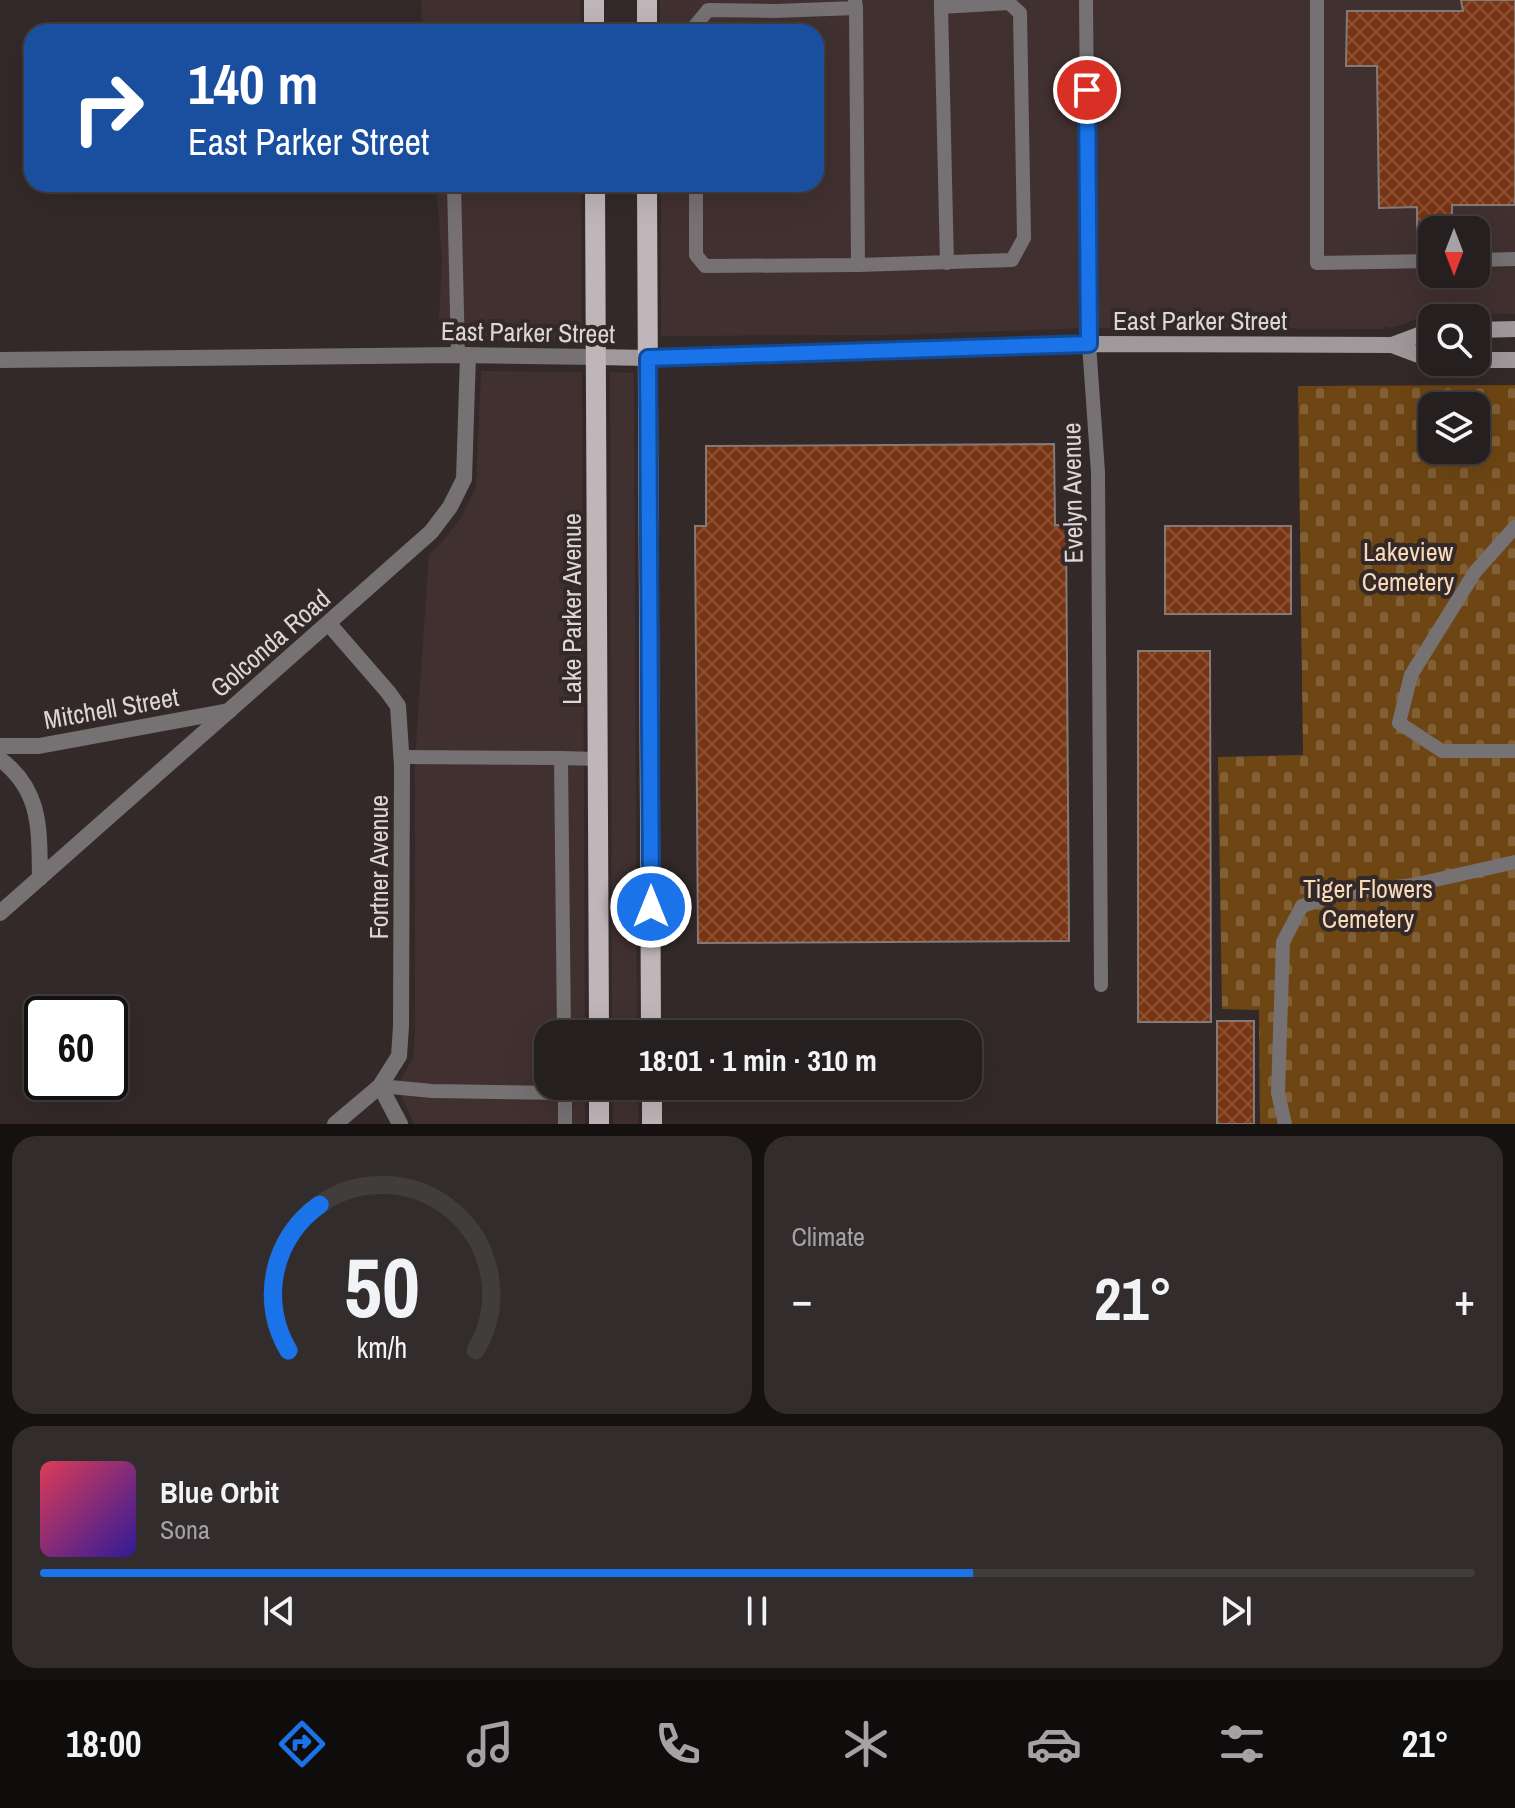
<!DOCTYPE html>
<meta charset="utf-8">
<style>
body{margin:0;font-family:"Archivo Narrow",sans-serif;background:#322c2c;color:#f1f3f6;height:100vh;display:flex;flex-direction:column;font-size:30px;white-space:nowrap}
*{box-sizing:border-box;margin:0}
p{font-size:26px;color:#a4a2a4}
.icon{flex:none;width:44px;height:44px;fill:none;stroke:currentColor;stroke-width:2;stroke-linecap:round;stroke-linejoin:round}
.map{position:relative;height:1124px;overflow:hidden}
.details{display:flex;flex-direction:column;gap:12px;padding:12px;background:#151111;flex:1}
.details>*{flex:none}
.banner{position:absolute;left:24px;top:24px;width:800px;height:168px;border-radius:24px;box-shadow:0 8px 32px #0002,0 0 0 2px #423d3d;background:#1a4fa0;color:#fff;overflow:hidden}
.needle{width:52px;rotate:180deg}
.tools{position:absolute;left:1418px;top:216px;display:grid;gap:16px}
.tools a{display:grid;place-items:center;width:72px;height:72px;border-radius:16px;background:#261f1f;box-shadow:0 8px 32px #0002,0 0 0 2px #423d3d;font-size:40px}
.speed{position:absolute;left:24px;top:996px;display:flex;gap:16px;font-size:40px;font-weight:700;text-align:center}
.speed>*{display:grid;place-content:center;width:104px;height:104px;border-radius:50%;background:#261f1f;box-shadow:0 8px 32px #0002,0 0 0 2px #423d3d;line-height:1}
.speed .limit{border:4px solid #111;border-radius:12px;background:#fff;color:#111}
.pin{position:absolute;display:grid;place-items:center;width:68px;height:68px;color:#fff;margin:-34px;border:4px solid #fff;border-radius:50%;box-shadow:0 2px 8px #0007}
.me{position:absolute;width:88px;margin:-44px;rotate:0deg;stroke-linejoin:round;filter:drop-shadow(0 0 6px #0008)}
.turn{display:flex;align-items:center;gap:28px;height:168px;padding:0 32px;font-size:36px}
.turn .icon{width:104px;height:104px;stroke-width:2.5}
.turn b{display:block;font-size:56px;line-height:68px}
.big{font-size:60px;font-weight:700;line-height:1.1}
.details .widget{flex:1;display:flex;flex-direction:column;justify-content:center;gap:12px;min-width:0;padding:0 28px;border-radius:24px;background:#322c2c}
.details .dial{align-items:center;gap:0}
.dial svg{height:208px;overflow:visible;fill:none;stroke:#423d3d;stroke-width:7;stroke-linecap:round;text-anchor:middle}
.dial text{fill:#f1f3f6;stroke:none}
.song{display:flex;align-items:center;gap:24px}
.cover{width:96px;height:96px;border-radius:12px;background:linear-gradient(135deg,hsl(350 70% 55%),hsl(250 70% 35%))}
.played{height:8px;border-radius:4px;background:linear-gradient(90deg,#1a73e8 65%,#423d3d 65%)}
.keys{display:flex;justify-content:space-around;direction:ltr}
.heat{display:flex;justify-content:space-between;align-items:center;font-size:44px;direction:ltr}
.details .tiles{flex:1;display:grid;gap:12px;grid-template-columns:1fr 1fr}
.widget:last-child{grid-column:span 2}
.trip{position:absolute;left:534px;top:1020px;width:448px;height:80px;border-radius:24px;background:#261f1f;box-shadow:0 8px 32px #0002,0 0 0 2px #423d3d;font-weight:700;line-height:80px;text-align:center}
.tabs{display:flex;height:128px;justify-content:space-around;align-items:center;background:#0f0c0c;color:#a4a2a4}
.tabs .icon{width:56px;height:56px}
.tabs .current{color:#1a73e8}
.tabs b{font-size:36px;color:#f1f3f6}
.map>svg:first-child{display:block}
</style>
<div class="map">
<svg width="1515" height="1124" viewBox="0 0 1515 1124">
<defs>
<pattern id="cemetery-stones" width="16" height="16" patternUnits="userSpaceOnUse" patternTransform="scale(2)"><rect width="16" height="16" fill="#6e4614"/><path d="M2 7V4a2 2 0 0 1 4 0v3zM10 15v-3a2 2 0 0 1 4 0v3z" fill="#826035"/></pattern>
<pattern id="building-cross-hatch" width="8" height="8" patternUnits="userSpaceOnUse" patternTransform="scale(2)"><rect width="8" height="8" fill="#783413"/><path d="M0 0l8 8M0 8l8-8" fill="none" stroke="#8b5135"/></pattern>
</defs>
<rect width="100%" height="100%" fill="#332929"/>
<!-- built -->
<g fill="#413030" fill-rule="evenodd">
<path d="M421,0H580L581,32H423Z"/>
<path d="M660,0H1515V314L1429,315L1392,328L1384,326L1382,329L1089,328L885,335L661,336V184H816V32H660ZM1432,230H1476V274H1432Z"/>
<path d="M436,184H581L582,341L438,340L442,259Z"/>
<path d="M481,371L582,372L585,1034H548V1086H585V1124H414L397,1086L413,1058L415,1027V759L429,554L440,544L461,518L476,486Z"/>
<path d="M610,372L634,373L637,1034H612Z"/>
<rect x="613" y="1086" width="25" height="38"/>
</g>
<!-- cemetery -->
<path fill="url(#cemetery-stones)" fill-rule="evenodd" d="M1515,385V1124H1260L1259,1010L1222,1009L1218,757L1303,755L1298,386ZM1432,406H1476V450H1432Z"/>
<!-- building -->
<g fill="url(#building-cross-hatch)" stroke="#847a75" stroke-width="2">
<path d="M1461,0H1515V205H1452V230H1432V234H1417V207L1379,208L1377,66H1346L1347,11H1463Z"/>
<path d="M1054,444L1055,525H1066L1069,941L698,943L695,526H706V446Z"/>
<rect x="1165" y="526" width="126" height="88"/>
<path d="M1138,651H1210L1211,1022H1138Z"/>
<rect x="1217" y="1021" width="37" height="103"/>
</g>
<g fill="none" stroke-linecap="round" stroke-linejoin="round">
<!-- lane -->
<g stroke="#767173" stroke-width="14">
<path d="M1086,0L1089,344L1098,472L1101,985"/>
<path d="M1317,0V263L1432,261"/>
<path d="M941,7L947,263"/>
<path d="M856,8L858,265"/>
<path d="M695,32V26L708,10L775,11L856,8L855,0"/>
<path d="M454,184L458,355"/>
<path d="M696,184V255L705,266L858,265L1012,260L1024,238L1020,13L1009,3L941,7V0"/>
<path d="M1476,260L1515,259"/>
<path d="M1515,527L1475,572L1411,675L1399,723L1442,751H1515"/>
<path d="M401,757L561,758L564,1034"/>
<path d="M561,758L598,759"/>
<path d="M380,1086L432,1091L565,1093V1124"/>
<path d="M1285,1124L1278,1093L1283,942L1302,906L1338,894L1413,885L1515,862"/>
</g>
<!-- street -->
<g stroke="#767173" stroke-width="16">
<path d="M0,360L458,355L596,357"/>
<path d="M329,624L388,692L398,706L402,766L401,1026L399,1056L380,1086L335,1124"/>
<path d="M0,746H39L229,711"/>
<path d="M0,759C42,791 39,829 40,878"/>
<path d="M0,913L431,532L450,507L464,479L468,355"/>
<path d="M380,1086L400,1124"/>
</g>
<!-- secondary -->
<g stroke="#a0989b" stroke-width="16">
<path d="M1476,330L1515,329"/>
<path d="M1392,345L1432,330"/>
<path d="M596,357L648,358L1089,344L1392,345L1432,360"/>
<path d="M1476,360H1515"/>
</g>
<!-- primary -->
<g stroke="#c0b6ba" stroke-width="20">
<path d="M594,0V32"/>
<path d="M647,0V32"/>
<path d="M595,184L599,1034"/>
<path d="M647,184L651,1034"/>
<path d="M599,1086V1124"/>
<path d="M652,1086V1124"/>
</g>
</g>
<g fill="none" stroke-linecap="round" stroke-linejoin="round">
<!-- route casing -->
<g stroke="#114b97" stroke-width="20">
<path id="route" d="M651,907L648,358L1089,344L1087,90"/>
</g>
<!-- route -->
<use href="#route" stroke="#1a73e8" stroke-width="14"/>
</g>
<g text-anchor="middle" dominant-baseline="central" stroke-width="8" stroke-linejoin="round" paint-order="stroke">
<!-- street labels -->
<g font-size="26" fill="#dcd6d6" stroke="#332929">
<text x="1200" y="320">East Parker Street</text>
<text transform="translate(528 332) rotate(1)">East Parker Street</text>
<text transform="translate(1072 493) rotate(-91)">Evelyn Avenue</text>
<text transform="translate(571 609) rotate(-90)">Lake Parker Avenue</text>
<text transform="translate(270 643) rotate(-41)">Golconda Road</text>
<text transform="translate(111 708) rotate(-10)">Mitchell Street</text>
<text transform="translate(378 867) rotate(-90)">Fortner Avenue</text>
</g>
<!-- park labels -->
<g font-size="26" fill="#f9daba" stroke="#332929">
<text x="1408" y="551">Lakeview<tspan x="1408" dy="30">Cemetery</tspan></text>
<text x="1368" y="888">Tiger Flowers<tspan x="1368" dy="30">Cemetery</tspan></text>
</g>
</g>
</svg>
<div class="tools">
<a><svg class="needle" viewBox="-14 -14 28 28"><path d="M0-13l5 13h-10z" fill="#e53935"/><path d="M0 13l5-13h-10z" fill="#a4a2a4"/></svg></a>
<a><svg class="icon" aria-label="search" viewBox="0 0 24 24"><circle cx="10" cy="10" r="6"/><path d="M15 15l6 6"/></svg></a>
<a><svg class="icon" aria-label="layers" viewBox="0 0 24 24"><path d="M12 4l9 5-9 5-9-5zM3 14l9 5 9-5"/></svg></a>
</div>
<div class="speed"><div class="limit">60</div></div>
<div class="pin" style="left:1087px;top:90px;background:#d93025"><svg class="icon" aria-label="arrive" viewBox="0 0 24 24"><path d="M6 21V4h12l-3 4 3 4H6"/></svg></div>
<svg class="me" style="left:651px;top:907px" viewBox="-20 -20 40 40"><circle r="17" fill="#1a73e8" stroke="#fff" stroke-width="3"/><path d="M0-11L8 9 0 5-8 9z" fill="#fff"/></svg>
<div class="trip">18:01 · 1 min · 310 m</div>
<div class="banner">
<div class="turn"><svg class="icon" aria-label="right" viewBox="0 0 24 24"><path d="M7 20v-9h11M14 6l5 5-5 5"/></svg><div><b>140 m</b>East Parker Street</div></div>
</div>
</div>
<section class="details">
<div class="tiles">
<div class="widget dial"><svg viewBox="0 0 100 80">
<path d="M14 69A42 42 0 1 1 86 69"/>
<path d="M14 69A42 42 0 0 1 26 13" stroke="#1a73e8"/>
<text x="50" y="56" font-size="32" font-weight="700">50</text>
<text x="50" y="72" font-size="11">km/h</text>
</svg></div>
<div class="widget"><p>Climate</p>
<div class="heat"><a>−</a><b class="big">21°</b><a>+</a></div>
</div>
<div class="widget">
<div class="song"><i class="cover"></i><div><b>Blue Orbit</b><p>Sona</p></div></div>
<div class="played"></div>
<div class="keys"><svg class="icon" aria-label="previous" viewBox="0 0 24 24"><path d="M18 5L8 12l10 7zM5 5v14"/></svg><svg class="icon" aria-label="pause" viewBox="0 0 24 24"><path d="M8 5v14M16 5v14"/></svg><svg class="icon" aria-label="next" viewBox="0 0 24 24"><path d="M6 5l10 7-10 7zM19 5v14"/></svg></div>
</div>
</div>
</section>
<nav class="tabs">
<b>18:00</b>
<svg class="icon current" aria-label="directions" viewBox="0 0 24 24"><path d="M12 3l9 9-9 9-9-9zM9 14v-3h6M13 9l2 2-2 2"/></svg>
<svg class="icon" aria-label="music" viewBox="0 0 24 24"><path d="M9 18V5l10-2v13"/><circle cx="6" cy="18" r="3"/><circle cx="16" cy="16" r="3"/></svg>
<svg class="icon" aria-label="phone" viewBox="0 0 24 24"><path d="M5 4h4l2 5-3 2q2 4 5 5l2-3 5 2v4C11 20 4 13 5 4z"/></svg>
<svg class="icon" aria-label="climate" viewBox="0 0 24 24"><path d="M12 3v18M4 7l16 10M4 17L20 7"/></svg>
<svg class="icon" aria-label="car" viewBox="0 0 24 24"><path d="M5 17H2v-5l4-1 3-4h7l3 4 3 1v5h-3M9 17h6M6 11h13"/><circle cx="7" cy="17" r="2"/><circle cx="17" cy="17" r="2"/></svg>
<svg class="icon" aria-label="filters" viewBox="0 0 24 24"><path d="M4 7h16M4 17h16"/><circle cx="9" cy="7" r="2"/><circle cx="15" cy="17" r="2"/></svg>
<b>21°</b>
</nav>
